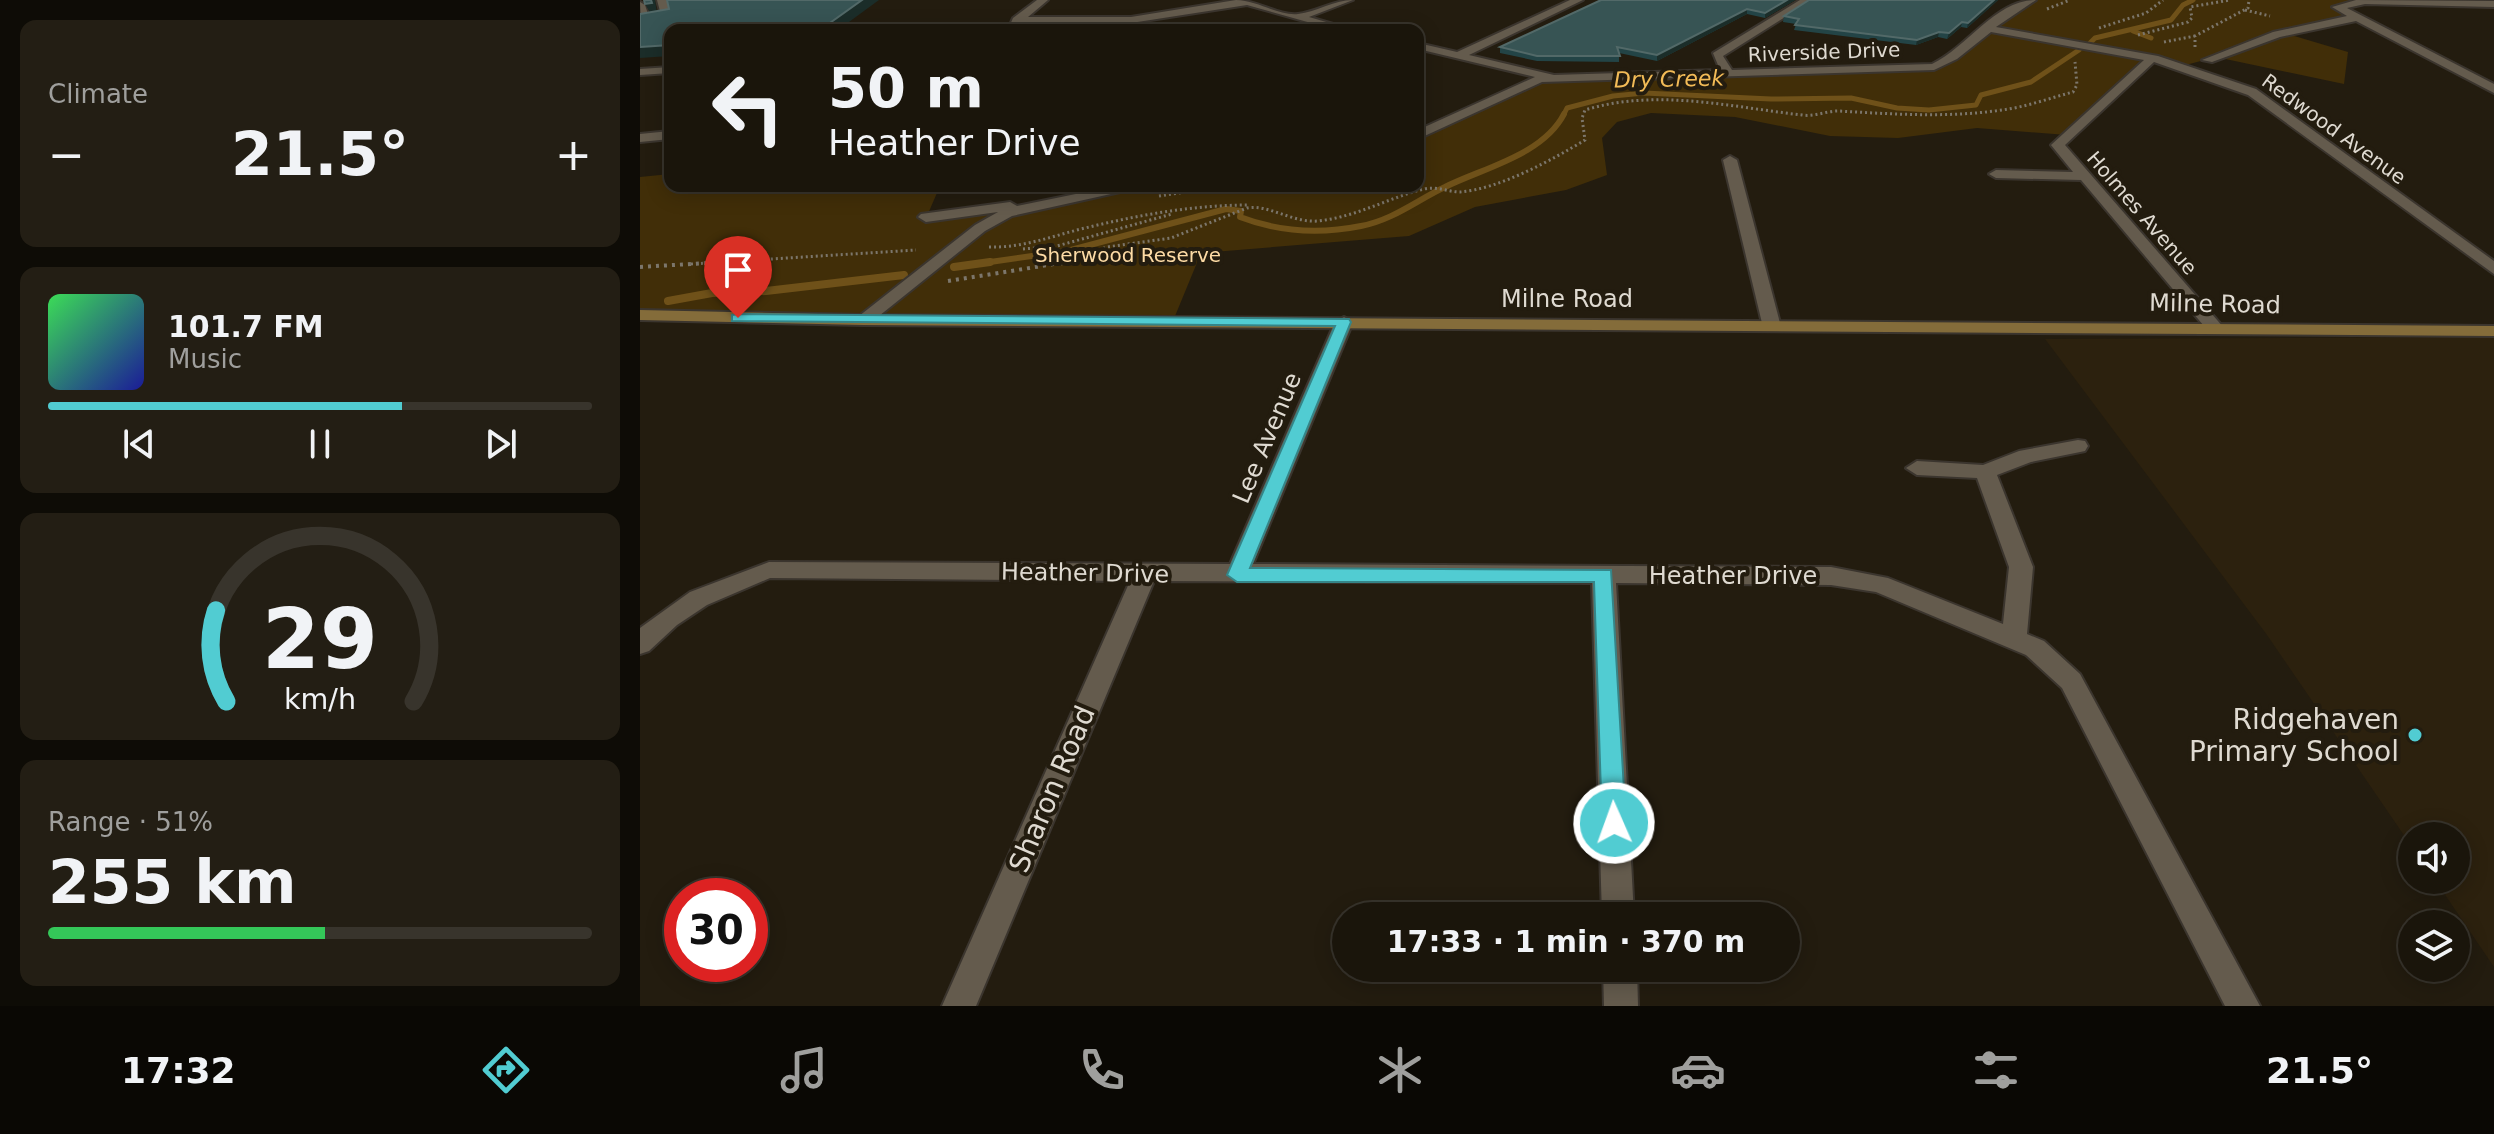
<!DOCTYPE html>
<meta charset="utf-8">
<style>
body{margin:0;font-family:"DejaVu Sans",sans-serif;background:#231e14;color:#f1f3f6;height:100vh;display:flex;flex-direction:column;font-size:30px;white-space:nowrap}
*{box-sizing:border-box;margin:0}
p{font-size:26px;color:#9f9f9d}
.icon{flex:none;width:44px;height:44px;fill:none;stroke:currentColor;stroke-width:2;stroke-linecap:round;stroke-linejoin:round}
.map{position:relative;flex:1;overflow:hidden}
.sheet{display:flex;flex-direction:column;gap:20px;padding:20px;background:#0e0c06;width:640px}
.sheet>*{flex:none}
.guide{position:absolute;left:24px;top:24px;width:760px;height:168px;border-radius:16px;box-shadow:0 4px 20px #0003,0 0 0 2px #38342c;background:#1a150b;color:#f1f3f6;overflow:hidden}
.tools{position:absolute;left:1758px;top:822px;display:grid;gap:16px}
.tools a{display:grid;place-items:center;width:72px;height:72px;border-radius:50%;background:#1a150b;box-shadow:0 4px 20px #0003,0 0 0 2px #38342c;font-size:40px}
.speed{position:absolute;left:24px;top:878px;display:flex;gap:16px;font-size:40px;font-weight:700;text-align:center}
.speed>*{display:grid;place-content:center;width:104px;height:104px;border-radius:50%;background:#1a150b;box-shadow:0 4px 20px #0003,0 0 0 2px #38342c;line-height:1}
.speed .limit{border:12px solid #d22;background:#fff;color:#111}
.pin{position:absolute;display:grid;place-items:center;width:68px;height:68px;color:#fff;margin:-82px -34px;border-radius:50% 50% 50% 0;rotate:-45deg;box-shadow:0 0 8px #0007}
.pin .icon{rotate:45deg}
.me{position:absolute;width:88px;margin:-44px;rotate:358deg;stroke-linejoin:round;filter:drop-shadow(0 0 6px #0008)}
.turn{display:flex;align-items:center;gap:28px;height:168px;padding:0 32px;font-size:36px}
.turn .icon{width:104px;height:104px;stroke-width:2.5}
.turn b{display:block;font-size:56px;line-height:68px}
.big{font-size:60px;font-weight:700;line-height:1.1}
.sheet .widget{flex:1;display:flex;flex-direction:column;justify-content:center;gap:12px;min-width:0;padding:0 28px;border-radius:16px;background:#231e14}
.sheet .dial{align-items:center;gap:0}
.dial svg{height:208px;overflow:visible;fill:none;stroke:#38342c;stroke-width:7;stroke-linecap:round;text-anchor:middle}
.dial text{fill:#f1f3f6;stroke:none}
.song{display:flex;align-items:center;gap:24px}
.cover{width:96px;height:96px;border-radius:12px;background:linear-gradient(135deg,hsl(130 70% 55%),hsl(240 70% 35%))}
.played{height:8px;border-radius:4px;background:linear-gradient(90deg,#51ccd2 65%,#38342c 65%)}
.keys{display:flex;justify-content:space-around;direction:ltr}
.heat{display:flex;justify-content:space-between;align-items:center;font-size:44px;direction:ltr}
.charge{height:12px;border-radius:6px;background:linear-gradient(90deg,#34c759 51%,#38342c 0)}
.trip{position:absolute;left:692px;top:902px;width:468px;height:80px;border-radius:40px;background:#1a150b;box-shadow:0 4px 20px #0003,0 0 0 2px #38342c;font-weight:700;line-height:80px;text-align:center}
.dock{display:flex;height:128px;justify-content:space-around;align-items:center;background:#0a0804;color:#9f9f9d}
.dock .icon{width:56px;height:56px}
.dock .on{color:#51ccd2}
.dock b{font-size:36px;color:#f1f3f6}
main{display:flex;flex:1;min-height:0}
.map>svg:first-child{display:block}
</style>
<main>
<section class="sheet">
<div class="widget"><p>Climate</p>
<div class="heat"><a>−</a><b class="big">21.5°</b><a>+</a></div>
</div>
<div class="widget">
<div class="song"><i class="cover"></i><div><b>101.7 FM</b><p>Music</p></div></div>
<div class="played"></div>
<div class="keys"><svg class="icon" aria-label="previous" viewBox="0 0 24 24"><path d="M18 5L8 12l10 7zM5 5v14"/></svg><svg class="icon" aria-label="pause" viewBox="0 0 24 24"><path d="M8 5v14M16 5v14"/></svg><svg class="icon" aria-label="next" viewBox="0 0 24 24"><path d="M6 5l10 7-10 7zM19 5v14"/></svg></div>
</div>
<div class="widget dial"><svg viewBox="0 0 100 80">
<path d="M14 69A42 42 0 1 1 86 69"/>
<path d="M14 69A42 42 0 0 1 10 34" stroke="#51ccd2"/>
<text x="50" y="56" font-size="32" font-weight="700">29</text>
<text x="50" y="72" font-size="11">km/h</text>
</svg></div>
<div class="widget"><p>Range · 51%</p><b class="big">255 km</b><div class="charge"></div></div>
</section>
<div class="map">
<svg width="1854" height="1006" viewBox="0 0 1854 1006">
<rect width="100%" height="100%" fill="#231c0f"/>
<!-- built -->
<path fill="#2c210e" d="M1854,337V967L1795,880H1816V836H1772V847L1627,635L1405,339Z"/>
<!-- green -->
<path fill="#412e08" d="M1386,0H1854V3L1725,1L1698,7L1712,19L1644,33L1708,52L1704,84L1576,57L1538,67L1510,60L1427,135L1337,128L1258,138L1190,136L1095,117L1011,113L977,122L962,138L967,175L926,190L835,207L769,236L561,253L533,321L0,320V177L30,174V186H300L287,216L387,207L500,186H778V134L890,85L913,80L1294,67L1359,16Z"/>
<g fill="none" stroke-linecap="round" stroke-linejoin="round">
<!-- stream-far2 -->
<g stroke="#6f5119" stroke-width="5">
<path d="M1493,31L1511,38"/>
<path d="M1449,44L1455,38L1531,20L1543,5L1553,0"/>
<path d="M923,116L927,108L973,96L1004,93L1131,99L1211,98L1257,108L1289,110L1336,105L1341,95L1391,82L1439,50"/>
</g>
<!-- stream-far1 -->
<path stroke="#6f5119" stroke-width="6" d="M336,264L427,251L586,209L601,211L600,217C639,232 681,234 721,226C753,220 777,200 805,187C843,168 903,155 924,114"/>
<!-- stream -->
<g stroke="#6f5119" stroke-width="8">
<path d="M314,267L350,262"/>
<path d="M28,301L72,293L126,291L264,275"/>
</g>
<!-- minor casing -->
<g stroke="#3b352e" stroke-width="4">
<g id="minor">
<path d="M17,0H27L32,17L1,23L0,2L5,5L9,17L21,15Z"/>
<path d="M397,0H408L388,17H491L596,0C617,0 638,16 658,14C677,12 693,0 713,0L669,17L714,30H696L607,5L491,23H381L369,27L373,18Z"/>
<path d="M930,0H943L829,55L914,75L1080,70L1073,53L1160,0H1172L1083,56L1092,70L1292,64C1328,47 1355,0 1396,0L1356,27L1518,56L1616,89L1854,261V274L1608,95L1514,62L1425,145L1584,328L1581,332H1569L1441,180L1356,178L1349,174L1356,170L1433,172L1411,145L1504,60L1351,32L1317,59L1294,70L902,82L778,139V130L895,77L778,49V43L817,52Z"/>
<path d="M1716,0L1854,1V7L1725,4L1707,8L1854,84V93L1716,21L1640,37L1572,62L1562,60L1633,32L1707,16L1692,7Z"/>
<path d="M30,67V73L0,75V69Z"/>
<path d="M30,131V139L0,142V134Z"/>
<path d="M1090,156L1097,160L1140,323L1137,327L1131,328L1122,323L1083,160Z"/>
<path d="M475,186H507L372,216L345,231L229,324H217L214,320L335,225L358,212L286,222L278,217L281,214L370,202L377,206Z"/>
<path d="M704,317L713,322L613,564L1191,567L1248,578L1363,624L1369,567L1337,478L1277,475L1266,468L1277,461L1343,465L1379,451L1438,440L1445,441L1448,446L1445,451L1391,462L1357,475L1393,567L1387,634L1404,641L1440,674L1620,1006H1585L1422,688L1386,655L1236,592L1191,585L976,583L994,916H962L952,583L514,581L336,1006H302L490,581L130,578L67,605L37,625L9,651L0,654V628L50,592L129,562L590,564L695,322Z"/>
<path d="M963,968H997L998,1006H964Z"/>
</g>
</g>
<!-- secondary casing -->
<g stroke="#3b352e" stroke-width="4">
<path id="secondary" d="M0,310L223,315L1854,326V336L223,325L0,320Z"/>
</g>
<!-- path-far1 -->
<g stroke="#7c766b" stroke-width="3" stroke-dasharray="2 3" stroke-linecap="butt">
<path d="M1407,9L1430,0"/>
<path d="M1605,10L1630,16"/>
<path d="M1459,28L1506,13L1523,0"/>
<path d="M1498,35L1548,22L1552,18L1550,7L1590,0"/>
<path d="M1524,42L1555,36"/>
<path d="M1555,47V36L1608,8L1609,0"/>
<path d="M519,196L585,186"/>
<path d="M349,247C383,248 412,236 445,228C499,215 553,205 609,205"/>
<path d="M383,249L417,246L532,214"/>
<path d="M51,264L276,250"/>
<path d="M421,264L467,247L531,238L607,208C629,204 652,223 678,221C716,217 748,198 784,189C798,186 808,192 820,192C859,189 912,160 945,140L942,118L945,110C1016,88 1091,107 1162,115C1174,117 1186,111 1198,111C1252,114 1308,118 1362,110C1386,107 1410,98 1433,92L1437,85L1435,62"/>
</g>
<!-- path -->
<g stroke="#7c766b" stroke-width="4" stroke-dasharray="3 5" stroke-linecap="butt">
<path d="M0,267L84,262"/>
<path d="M308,281L427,262"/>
</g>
<!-- minor -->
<use href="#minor" fill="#645b4d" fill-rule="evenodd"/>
<!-- secondary -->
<use href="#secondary" fill="#846c3a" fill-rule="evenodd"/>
</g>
<!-- wall -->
<g fill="#234446">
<path d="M961,0H1155L1125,18L1107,14L1017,61L979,53V62L897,61L860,53V47Z"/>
<path d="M1169,0H1358L1327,28L1321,27L1307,39L1298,37L1276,45L1154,30L1156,24L1143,22L1144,16Z"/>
</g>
<!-- shaded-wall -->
<g fill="#1b2d29">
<path d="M11,0H15L17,13L11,14L5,4Z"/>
<path d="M222,0H239L198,30H180Z"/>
<path d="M1147,0H1155L1125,18V13Z"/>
<path d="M1354,0H1358L1327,28L1328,23Z"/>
<path d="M1107,9V14L1017,61V55Z"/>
<path d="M1322,22L1321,27L1307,39L1309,33Z"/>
<path d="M1299,32L1298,37L1276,45L1277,40Z"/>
<path d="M30,45V56L0,58V47Z"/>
</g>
<!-- building -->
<g fill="#375454" stroke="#526968" stroke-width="2">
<path d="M4,0H11L12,3L5,4Z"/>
<path d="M27,0H222L180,30H30V45L0,47V14L29,9Z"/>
<path d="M961,0H1147L1125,13L1107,9L1017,55L977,47L980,56H897L860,47Z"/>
<path d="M1169,0H1354L1328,23L1322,22L1309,33L1299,32L1277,40L1155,25L1159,19L1144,16Z"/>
</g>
<!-- route -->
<path fill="#51ccd2" stroke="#358588" stroke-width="2" d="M98,314L709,319L711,322L610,568L971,570L986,823L982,831L974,834L965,831L962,823L954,582H597L587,575L695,326L92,321V315Z"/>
<!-- markers -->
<circle fill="#51ccd2" stroke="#231c0f" stroke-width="3" cx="1775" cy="735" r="8"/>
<g text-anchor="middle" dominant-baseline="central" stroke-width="8" stroke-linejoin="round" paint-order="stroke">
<!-- far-street labels -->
<g font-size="20" fill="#dfdad1" stroke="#231c0f">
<text transform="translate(1184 52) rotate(-2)">Riverside Drive</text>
<text transform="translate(1694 129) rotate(36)">Redwood Avenue</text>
<text transform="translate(1502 213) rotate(49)">Holmes Avenue</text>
</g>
<!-- far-park labels -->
<g font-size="20" fill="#fddba5" stroke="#231c0f">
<text x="488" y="255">Sherwood Reserve</text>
</g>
<!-- far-water labels -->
<g font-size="22" font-style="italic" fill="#f2bb57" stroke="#231c0f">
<text transform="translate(1029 79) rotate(-1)">Dry Creek</text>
</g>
<!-- street labels -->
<g font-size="24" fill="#dfdad1" stroke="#231c0f">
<text x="927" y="299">Milne Road</text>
<text transform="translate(1575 304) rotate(1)">Milne Road</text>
<text transform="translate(627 438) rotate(-67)">Lee Avenue</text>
<text transform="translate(445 573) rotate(1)">Heather Drive</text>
<text x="1093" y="576">Heather Drive</text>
</g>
<!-- near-poi labels -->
<g font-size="28" fill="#dfdad1" stroke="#231c0f" text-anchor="end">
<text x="1759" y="719">Ridgehaven<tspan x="1759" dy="32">Primary School</tspan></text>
</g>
<!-- near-street labels -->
<g font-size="28" fill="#dfdad1" stroke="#231c0f">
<text transform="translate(412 789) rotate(-67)">Sharon Road</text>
</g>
</g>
</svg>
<div class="tools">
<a><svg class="icon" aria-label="sound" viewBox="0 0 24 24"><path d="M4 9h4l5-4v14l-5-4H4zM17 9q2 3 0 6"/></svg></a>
<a><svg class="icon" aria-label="layers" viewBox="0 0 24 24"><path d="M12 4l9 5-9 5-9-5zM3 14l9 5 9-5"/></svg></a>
</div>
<div class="speed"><div class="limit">30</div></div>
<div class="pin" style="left:98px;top:318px;background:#d93025"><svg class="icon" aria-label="arrive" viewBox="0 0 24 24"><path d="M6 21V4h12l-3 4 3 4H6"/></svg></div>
<svg class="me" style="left:974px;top:823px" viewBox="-20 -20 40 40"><circle r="17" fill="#51ccd2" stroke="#fff" stroke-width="3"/><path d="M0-11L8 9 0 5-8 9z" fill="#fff"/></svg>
<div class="trip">17:33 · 1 min · 370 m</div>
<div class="guide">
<div class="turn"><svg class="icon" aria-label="left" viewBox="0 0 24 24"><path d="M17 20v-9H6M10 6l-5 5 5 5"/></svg><div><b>50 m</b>Heather Drive</div></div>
</div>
</div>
</main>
<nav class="dock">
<b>17:32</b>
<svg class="icon on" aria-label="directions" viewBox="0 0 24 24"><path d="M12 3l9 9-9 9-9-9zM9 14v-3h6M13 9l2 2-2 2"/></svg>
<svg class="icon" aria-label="music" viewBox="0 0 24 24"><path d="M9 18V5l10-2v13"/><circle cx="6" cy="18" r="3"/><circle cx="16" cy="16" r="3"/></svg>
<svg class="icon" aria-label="phone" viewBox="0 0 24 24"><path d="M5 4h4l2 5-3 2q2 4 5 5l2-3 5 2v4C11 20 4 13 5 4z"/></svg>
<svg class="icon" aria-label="climate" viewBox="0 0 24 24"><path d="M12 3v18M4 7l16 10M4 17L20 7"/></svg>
<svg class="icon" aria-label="car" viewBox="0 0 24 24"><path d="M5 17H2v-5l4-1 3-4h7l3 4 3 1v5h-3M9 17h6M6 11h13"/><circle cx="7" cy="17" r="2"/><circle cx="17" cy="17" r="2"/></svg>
<svg class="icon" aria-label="filters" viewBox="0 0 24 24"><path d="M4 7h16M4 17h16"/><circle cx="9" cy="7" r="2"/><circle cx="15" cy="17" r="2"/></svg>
<b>21.5°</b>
</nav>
